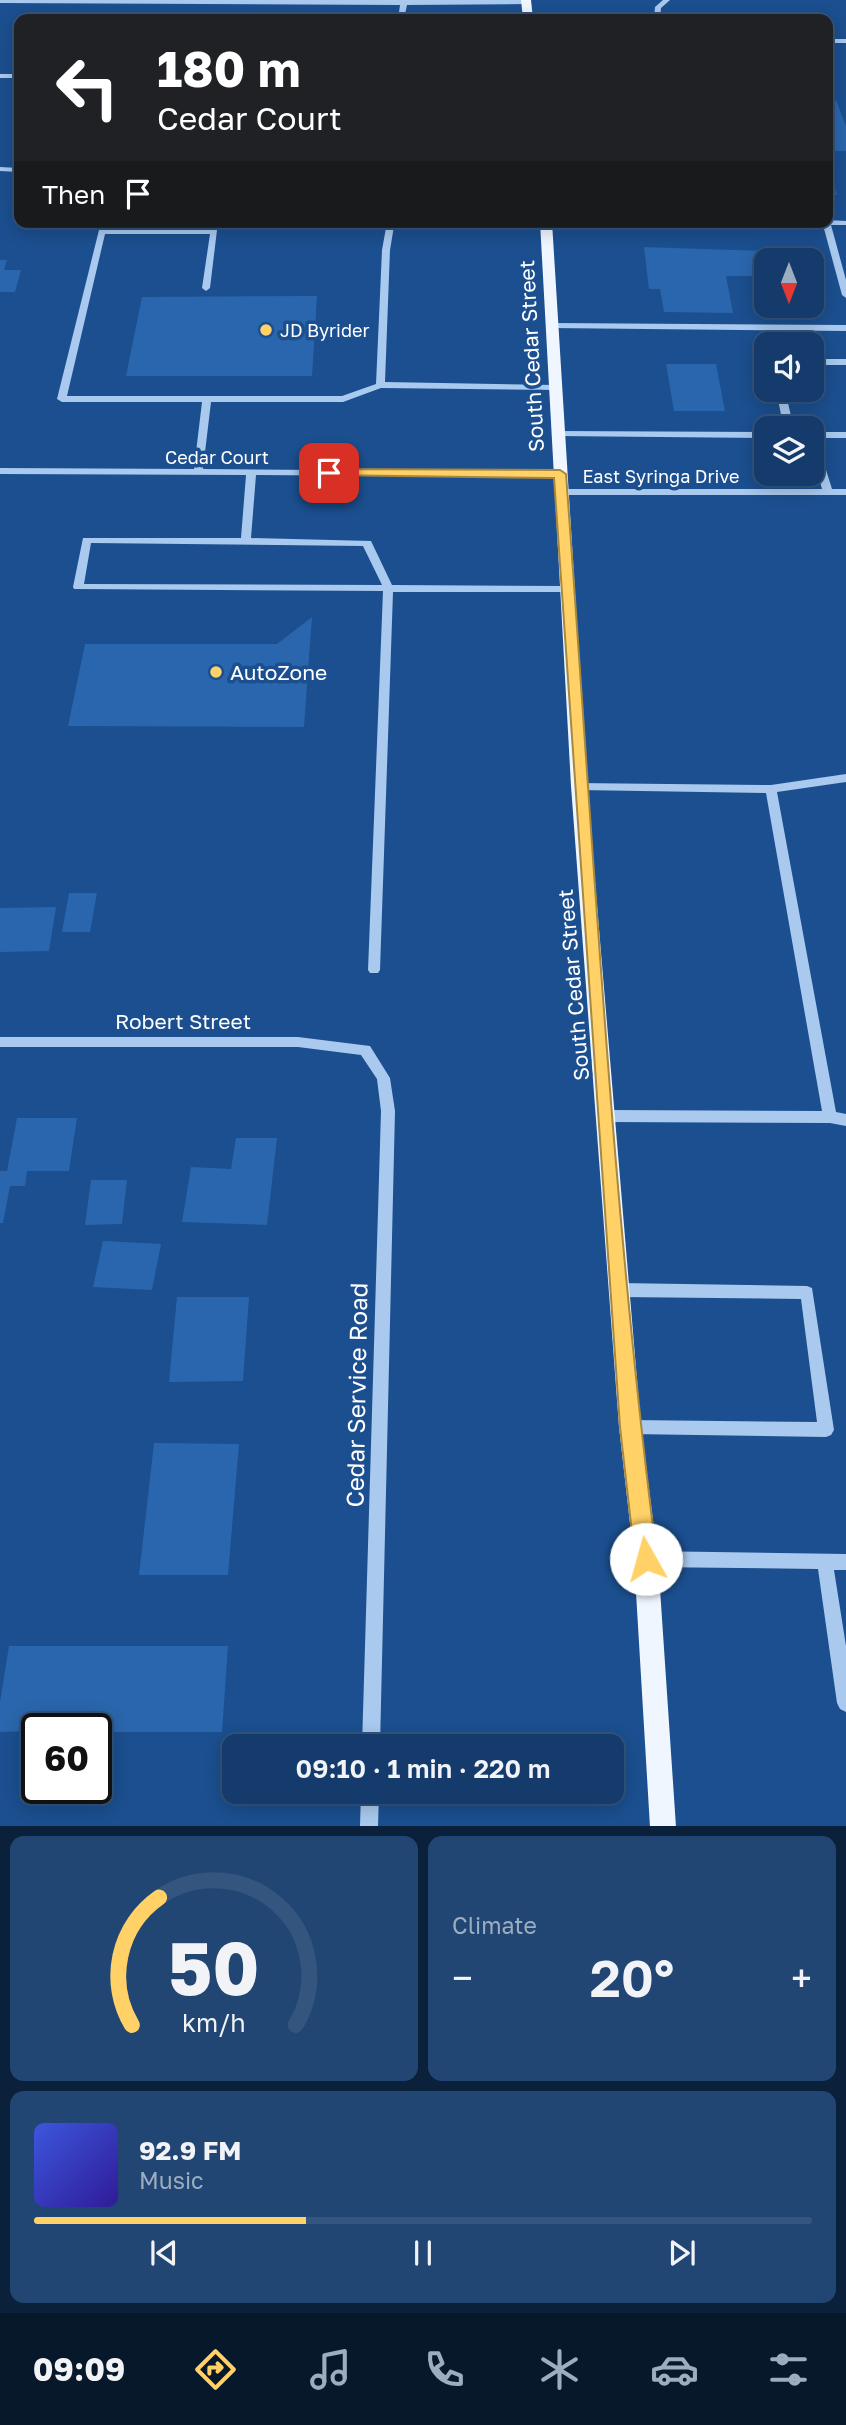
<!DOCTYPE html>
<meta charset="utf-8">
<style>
body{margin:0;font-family:"Golos Text",sans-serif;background:#214673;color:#f1f3f6;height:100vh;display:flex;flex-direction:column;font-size:26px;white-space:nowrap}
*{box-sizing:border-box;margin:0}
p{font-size:23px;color:#9dadc1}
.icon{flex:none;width:38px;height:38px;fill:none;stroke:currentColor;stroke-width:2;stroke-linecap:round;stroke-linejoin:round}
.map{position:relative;height:1826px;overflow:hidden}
.side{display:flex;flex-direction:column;gap:10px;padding:10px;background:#0b203b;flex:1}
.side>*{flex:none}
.hud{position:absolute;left:14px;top:14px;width:819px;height:214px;border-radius:14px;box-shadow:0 4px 18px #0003,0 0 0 2px #33557e;background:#202124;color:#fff;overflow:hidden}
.needle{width:46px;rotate:180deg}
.tools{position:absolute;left:754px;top:248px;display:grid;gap:14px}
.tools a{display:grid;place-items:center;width:70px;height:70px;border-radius:14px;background:#143b6b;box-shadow:0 4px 18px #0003,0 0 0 2px #33557e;font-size:35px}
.speed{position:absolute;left:21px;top:1713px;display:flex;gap:14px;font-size:35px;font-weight:700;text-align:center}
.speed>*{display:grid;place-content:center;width:91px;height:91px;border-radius:50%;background:#143b6b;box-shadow:0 4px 18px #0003,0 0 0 2px #33557e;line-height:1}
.speed .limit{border:4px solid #111;border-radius:10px;background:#fff;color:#111}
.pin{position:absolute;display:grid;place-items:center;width:60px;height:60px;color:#fff;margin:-30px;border-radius:14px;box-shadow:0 4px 10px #0006}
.me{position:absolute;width:77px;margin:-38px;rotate:353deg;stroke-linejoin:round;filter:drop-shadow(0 0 5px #0008)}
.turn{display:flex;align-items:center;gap:24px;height:147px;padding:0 28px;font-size:32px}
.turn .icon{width:91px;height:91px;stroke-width:2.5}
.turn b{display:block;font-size:49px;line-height:60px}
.then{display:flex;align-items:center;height:66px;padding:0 28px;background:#0003;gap:14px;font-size:26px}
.big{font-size:52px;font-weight:600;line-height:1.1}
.side .tile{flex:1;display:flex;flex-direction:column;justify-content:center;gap:10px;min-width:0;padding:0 24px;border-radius:14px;background:#214673}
.side .dial{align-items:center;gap:0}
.dial svg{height:182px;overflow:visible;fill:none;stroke:#33557e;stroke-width:7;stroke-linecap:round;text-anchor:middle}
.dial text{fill:#f1f3f6;stroke:none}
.song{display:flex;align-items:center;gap:21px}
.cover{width:84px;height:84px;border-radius:10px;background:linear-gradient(135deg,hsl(230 70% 55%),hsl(250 70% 35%))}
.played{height:7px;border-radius:4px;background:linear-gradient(90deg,#ffd166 35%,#33557e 35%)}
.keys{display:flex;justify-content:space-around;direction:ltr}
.heat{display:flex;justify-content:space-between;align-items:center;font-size:38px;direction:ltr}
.side .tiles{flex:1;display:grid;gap:10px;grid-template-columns:1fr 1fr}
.tile:last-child{grid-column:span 2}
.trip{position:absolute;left:222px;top:1734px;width:402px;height:70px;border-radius:14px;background:#143b6b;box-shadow:0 4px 18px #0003,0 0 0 2px #33557e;font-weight:600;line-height:70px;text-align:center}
.dock{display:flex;height:112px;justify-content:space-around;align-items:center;background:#08182b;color:#9dadc1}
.dock .icon{width:49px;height:49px}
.dock .selected{color:#ffd166}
.dock b{font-size:32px;color:#f1f3f6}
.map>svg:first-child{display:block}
</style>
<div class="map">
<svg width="846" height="1827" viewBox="0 0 846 1827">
<rect width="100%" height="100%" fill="#1b4f8f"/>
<!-- building -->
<g fill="#2a66ad">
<path d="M828,100H836L846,126V151H828Z"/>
<path d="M828,166L837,195H828Z"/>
<path d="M644,247L794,252L796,261H766V276H726L733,313L664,312L660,289H649Z"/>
<path d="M0,260H7L4,270H21L15,292H0Z"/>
<path d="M317,296L312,376H126L142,297Z"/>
<path d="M666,364H716L725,411H674Z"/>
<path d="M312,617L304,727L68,726L85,644H277Z"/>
<path d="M69,893H97L90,932H62Z"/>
<path d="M56,907L49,951L0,952V908Z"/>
<path d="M17,1118H77L69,1171H27L25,1186H10L3,1223H0V1171H7Z"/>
<path d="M236,1138H277L267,1225L182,1222L191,1167L231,1169Z"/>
<path d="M91,1180H127L122,1224L85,1225Z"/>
<path d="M103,1241L161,1244L152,1290L93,1287Z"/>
<path d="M177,1297H249L243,1381L169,1382Z"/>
<path d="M154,1443L239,1444L228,1575H139Z"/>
<path d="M9,1646H228L222,1732H96V1729L0,1732V1702Z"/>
</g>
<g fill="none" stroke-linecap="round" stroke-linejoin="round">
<!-- minor -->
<g fill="#a9c9ee" fill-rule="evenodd">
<path d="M0,0H526L529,2L526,4L407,5L404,19H398L400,5L0,3Z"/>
<path d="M663,0H670L661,8L660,19H654L655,7Z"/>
<rect x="828" y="39" width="18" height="4"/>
<rect x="0" y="74" width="19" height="4"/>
<path d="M0,167L19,168V172L0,171Z"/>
<path d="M828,220L846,221V225H831L846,280V298L842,295L823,225L710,224L706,222H828Z"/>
<path d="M387,222H491L487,224L394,226L390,250L385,382L555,385L558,386V390L381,388L343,402H211L203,469L563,472V476L560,477L256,475L251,538L371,541L392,585L566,586L571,589L566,592H393L380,970L378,973H370L368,970L383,591L74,589L73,587L83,538H241L246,475L0,474V468L194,469L202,402H62L57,399L99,230H217L210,288L206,291L202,288L210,234H105L67,396H342L376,384L382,250ZM91,543L363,546L382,585L84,584Z"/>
<path d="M554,323L846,325V331L551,328V324Z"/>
<rect x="812" y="359" width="34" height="6"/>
<path d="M776,390H785L794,429H784Z"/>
<path d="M558,431L766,432V438L555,436V432Z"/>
<path d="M812,432H846V438H816L832,489H846V495H561L556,492L561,489H822L812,455Z"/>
<path d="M846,774V782L777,792L836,1112L846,1114V1126L830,1123L607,1122L602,1120L600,1116L602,1112L607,1110L822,1111L766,793L579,790L575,789L573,786L575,783L771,785Z"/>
<path d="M0,1037H298L370,1046L390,1078L395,1111L380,1746H362L381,1111L377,1079L361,1055L298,1047H0Z"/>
<path d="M619,1283L807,1286L812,1288L834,1430L831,1435L826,1437L630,1434L625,1432L622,1427L625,1422L630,1420L817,1422L801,1299L619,1297L614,1295L612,1290L614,1285Z"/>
<path d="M646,1551L846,1554V1570H834L846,1646V1712L840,1709L837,1703L818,1569L646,1567L640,1565L638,1559L640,1553Z"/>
<path d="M361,1792H379L378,1827H360Z"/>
</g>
<!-- major -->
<g fill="#f0f6ff" fill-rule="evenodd">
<path d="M521,0H531L533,19H523Z"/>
<path d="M540,222H552L587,786L641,1427L658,1559L676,1827H650L634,1559L619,1427L571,786Z"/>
</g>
</g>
<!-- route -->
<path fill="#ffd166" stroke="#a68842" stroke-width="2" d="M329,469L560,470L566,474C593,835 611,1199 657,1559L653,1566L646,1569L638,1566L635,1559L620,1427L554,478L325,475V470Z"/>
<!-- markers -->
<g fill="#ffd166" stroke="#1b4f8f" stroke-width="2.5">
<circle cx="266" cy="330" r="7"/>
<circle cx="216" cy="672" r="7"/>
</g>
<g text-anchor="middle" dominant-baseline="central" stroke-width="7" stroke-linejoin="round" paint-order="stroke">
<!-- far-poi labels -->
<g font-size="18" fill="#fff" stroke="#1b4f8f" text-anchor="start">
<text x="280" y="330">JD Byrider</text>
</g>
<!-- far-street labels -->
<g font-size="18" fill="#fff" stroke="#1b4f8f">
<text x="217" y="457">Cedar Court</text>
<text x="661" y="476">East Syringa Drive</text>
</g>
<!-- street labels -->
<g font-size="21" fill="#fff" stroke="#1b4f8f">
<text transform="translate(531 356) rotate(-93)">South Cedar Street</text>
<text transform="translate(573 985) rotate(-95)">South Cedar Street</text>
<text x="183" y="1021">Robert Street</text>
</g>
<!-- poi labels -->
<g font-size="21" fill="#fff" stroke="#1b4f8f" text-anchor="start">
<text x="230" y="672">AutoZone</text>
</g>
<!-- near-street labels -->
<g font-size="24" fill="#fff" stroke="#1b4f8f">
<text transform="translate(356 1395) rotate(-89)">Cedar Service Road</text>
</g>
</g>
</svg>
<div class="tools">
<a><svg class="needle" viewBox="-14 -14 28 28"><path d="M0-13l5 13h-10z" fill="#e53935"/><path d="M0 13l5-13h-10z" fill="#9dadc1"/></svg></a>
<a><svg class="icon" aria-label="sound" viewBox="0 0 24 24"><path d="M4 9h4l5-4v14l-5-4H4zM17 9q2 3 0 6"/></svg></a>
<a><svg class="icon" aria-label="layers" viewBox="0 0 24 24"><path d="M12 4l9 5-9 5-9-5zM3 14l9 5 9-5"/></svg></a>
</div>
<div class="speed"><div class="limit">60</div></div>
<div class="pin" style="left:329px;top:473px;background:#d93025"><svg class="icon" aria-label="arrive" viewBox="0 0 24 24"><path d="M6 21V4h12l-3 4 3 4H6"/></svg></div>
<svg class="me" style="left:646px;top:1559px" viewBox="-20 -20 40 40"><circle r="19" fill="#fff"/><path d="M0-13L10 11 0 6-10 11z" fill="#ffd166"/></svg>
<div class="trip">09:10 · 1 min · 220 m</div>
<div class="hud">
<div class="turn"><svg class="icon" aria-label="left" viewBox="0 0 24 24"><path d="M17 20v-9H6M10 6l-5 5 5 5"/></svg><div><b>180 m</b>Cedar Court</div></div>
<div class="then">Then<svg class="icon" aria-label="arrive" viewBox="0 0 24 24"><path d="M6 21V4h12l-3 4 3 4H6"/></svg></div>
</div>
</div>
<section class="side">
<div class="tiles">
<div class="tile dial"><svg viewBox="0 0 100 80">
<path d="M14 69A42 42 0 1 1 86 69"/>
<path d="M14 69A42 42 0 0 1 26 13" stroke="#ffd166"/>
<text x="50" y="56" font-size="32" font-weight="700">50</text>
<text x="50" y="72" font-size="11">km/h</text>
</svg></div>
<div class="tile"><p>Climate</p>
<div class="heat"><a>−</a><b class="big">20°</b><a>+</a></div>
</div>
<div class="tile">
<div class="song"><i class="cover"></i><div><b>92.9 FM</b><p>Music</p></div></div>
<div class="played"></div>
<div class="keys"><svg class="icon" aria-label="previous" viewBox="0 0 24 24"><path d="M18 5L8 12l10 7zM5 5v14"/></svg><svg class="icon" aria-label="pause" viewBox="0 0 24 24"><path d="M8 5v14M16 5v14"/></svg><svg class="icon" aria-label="next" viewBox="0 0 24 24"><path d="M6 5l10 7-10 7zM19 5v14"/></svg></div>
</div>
</div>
</section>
<nav class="dock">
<b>09:09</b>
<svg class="icon selected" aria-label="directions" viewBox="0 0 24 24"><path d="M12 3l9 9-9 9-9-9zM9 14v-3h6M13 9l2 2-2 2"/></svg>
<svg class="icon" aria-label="music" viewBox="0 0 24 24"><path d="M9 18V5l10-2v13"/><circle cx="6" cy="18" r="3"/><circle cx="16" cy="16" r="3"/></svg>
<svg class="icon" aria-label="phone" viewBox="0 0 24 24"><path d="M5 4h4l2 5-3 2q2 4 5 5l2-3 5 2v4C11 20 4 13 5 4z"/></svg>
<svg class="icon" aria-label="climate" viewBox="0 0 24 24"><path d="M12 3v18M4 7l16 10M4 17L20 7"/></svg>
<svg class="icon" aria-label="car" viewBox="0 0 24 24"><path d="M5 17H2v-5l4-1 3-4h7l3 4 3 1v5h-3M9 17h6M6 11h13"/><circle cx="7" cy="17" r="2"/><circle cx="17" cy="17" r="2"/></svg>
<svg class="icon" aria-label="filters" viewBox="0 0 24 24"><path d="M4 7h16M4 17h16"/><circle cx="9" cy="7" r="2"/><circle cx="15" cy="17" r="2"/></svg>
</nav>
